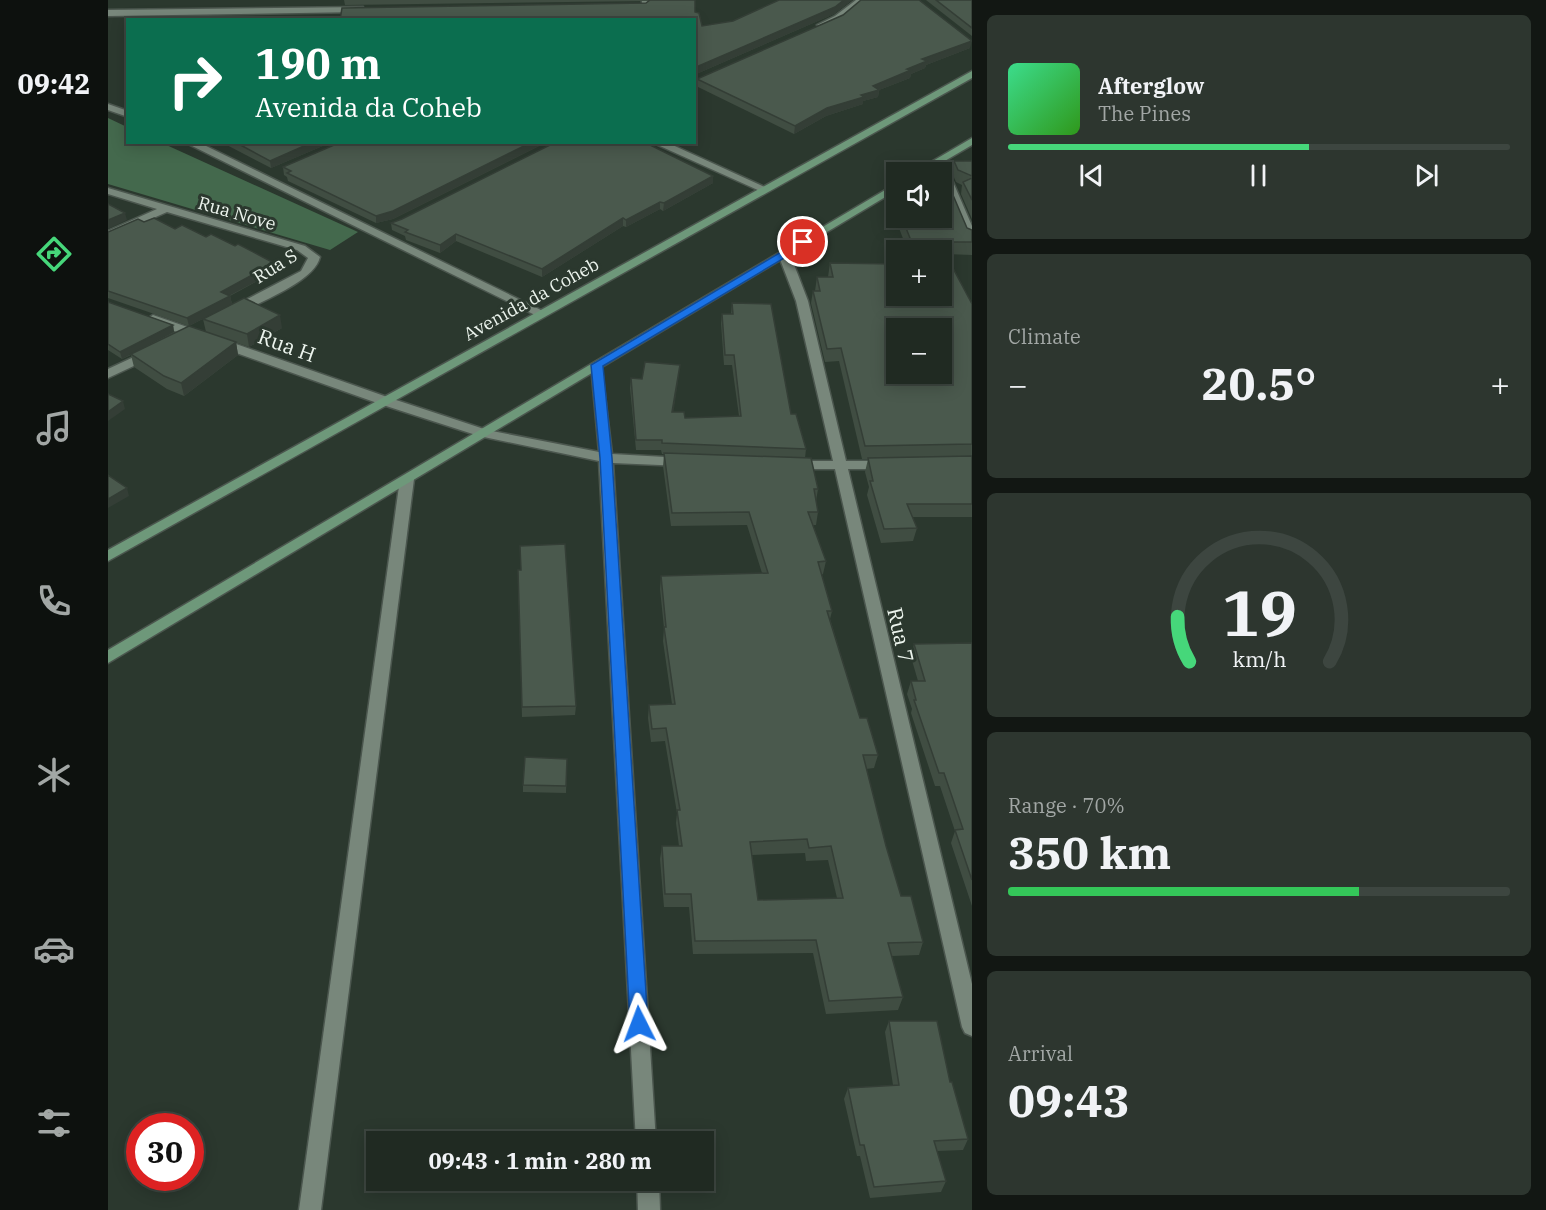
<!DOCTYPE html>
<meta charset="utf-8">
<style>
body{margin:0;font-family:"IBM Plex Serif",serif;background:#2d362f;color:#f1f3f6;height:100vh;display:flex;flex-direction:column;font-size:22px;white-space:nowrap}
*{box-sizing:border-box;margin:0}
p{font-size:20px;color:#a2a7a5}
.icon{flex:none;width:33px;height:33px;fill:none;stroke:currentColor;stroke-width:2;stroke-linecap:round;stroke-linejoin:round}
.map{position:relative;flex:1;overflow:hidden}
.sheet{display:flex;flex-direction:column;gap:15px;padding:15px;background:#121713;width:574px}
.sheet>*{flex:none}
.guide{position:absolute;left:18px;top:18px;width:570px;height:126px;border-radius:0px;box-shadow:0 3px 15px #0003,0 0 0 2px #3d4640;background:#0b6e4f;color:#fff;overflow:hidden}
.controls{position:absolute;left:778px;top:162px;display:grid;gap:12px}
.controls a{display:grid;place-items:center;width:66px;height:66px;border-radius:0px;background:#202a22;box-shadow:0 3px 15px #0003,0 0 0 2px #3d4640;font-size:30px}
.speed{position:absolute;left:18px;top:1113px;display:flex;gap:12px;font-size:30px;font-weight:700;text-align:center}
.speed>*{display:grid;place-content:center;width:78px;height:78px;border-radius:50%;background:#202a22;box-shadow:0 3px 15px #0003,0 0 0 2px #3d4640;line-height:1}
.speed .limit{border:9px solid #d22;background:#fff;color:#111}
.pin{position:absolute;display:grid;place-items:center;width:51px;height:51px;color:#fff;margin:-26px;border:3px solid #fff;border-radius:50%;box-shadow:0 2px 6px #0007}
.me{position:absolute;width:66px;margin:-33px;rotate:357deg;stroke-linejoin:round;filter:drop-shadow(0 0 4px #0008)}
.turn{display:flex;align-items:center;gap:21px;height:126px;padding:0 30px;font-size:27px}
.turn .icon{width:78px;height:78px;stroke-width:2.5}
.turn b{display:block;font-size:42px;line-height:51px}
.big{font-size:45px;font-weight:700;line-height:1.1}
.sheet .widget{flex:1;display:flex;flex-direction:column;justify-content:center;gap:9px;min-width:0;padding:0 21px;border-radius:9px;background:#2d362f}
.sheet .dial{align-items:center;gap:0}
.dial svg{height:156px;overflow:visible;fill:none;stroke:#3d4640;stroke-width:7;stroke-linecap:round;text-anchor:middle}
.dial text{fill:#f1f3f6;stroke:none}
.song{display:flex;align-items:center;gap:18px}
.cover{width:72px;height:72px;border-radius:9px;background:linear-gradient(135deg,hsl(150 70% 55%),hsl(110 70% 35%))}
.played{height:6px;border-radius:3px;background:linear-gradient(90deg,#46d77a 60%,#3d4640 60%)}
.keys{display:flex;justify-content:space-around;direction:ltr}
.heat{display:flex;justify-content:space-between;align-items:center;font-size:33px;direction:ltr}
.charge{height:9px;border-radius:4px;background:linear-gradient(90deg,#34c759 70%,#3d4640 0)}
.trip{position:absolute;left:258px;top:1131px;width:348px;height:60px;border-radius:0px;background:#202a22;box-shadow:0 3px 15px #0003,0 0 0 2px #3d4640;font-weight:700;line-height:60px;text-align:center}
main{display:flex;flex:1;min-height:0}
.menu{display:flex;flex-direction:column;width:108px;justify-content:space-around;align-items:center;background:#0d110e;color:#a2a7a5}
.menu .icon{width:42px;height:42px}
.menu .on{color:#46d77a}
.menu b{font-size:27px;color:#f1f3f6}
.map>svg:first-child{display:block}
</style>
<main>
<nav class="menu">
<b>09:42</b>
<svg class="icon on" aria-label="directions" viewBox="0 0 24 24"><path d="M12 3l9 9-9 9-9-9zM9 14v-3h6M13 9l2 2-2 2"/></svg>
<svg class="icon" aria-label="music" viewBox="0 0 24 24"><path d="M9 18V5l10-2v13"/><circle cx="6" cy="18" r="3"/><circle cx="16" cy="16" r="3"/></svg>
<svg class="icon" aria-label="phone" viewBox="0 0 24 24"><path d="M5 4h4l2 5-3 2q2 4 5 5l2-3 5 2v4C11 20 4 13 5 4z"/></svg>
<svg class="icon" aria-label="climate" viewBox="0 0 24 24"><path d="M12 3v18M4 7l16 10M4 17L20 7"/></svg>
<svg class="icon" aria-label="car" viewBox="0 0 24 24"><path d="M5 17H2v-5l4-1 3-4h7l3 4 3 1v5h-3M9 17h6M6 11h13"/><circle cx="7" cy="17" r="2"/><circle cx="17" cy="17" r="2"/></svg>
<svg class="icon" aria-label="filters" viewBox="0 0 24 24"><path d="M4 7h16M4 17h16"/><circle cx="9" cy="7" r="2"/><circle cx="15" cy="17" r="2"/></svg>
</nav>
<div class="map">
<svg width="864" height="1210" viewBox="0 0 864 1210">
<rect width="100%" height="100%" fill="#2b382e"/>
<!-- green -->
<path fill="#44694d" d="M0,118L19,127L20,142L54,143L250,232L222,250L0,184Z"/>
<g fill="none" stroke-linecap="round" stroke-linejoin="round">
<!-- street casing -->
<g stroke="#4b564e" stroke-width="3">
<g id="street">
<path d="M534,0H542V5L532,20H523L534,5Z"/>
<path d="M748,0H757L733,20L713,28L709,25L727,16Z"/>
<path d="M255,7V11L252,12L0,16V10Z"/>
<path d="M0,104L20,111V117L0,110Z"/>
<path d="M76,142H90L439,313L437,316H429Z"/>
<path d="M543,142H558L661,189L652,191Z"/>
<path d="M831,158L836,161L864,226V243L858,240L834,181V172H831L826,161Z"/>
<path d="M0,188L197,246L212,257C206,282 153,301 130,314H122V308L193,271L200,258L189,250L59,212L0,238V231L49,209L0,194Z"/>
<path d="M676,251L682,254L700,301L738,461H779L786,465L779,469H740L864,984V1036L857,1033L854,1027L727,469H683L676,465L683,461H725L688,301L670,254Z"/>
<path d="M45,315L282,398L379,430L491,452L483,365L489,361L493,362L504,454L575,458L582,462L575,466L505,463L548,1142H528L491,461L371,436L272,404L41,322L39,319Z"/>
<path d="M43,349L47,350V356L0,378V369Z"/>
<path d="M299,475L306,479L213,1210H191L292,479Z"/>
<path d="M529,1180H551L552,1210H530Z"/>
</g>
</g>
<!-- secondary casing -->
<g stroke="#4b564e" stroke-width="3">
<g id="secondary">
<path d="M864,71V78L0,561V550Z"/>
<path d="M864,138V145L818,172H806Z"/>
<path d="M789,183V190L0,663V650Z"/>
</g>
</g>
<!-- street -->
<use href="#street" fill="#78877b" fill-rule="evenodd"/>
<!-- secondary -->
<use href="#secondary" fill="#6e987a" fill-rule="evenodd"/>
</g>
<!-- wall -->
<g fill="#404d42" fill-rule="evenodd">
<path d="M236,0H587V12L594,26L625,21L671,0H744L726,14L586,75V20H232L538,3L541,1L237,5Z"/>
<path d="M818,0H864V36Z"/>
<path d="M735,15L862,48L818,65L817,68L803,74L802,78L771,90L770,97L755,101V104L718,116L686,134L588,86L589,79Z"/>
<path d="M113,142H224L163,168Z"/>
<path d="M233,142H439L285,219L268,223L180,181L179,177L176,175L175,167Z"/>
<path d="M846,161H864V219L853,194L854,185L848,182L844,173Z"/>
<path d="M605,176V183L555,211L552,209L518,227L515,226L434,277L348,241L332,253L298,240L297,236L284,230L283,223L294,219Z"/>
<path d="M788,202H789V218H834L864,242V255L838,254L864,304V517H804L809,528L805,541L773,543L759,495L761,487L757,472L760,459H754L731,361L717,362L703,303L705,291H707L709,277H720L722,263L789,296L834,250H791V249H799L786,215Z"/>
<path d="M36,222L67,229L168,271L122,296L124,304L81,326L0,298V232Z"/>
<path d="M0,302L65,325L66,332L128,342L130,355L76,396L59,389L26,367L23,355L14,359L0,350Z"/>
<path d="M624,303L683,414L698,449L697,458L710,489L708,501L710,512L708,525H705L718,561L715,574L713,575L724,611L722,619L752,718L770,755L766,768L758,769L778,846L793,896L815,942L811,955L784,956L795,997L790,1010L718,1014L705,953L585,954L581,907H556L552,859L554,846H571L568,823L569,813L557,741L543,742L540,718L541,705L564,704L555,641L556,628L552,589L553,576L654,573L639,525L563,526L555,466L556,454H554L553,450H528L522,388L523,378L534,379L572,365L565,412L577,418L631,416L624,365H616L613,323L614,314H623ZM697,853L698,861L720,860L729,898L650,900L644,855Z"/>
<path d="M95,319L174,328L141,347L98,332Z"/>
<path d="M413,570L468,706L467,715L414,717L410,580Z"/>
<path d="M864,643V906L843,843L847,831L832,786H827L803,713L804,709L799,694L803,681H810L803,657L806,644Z"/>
<path d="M459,759L458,793L415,792V785Z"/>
<path d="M781,1021L842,1082L860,1139L855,1150L829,1151L838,1181L833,1192L762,1198L752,1156H749L736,1099L740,1088L785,1085L777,1032Z"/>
</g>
<!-- shaded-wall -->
<g fill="#343e36">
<path d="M736,0H744L726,14L586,75V68Z"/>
<path d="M864,41L862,48L818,65L817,68L803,74L802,78L771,90L770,97L755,101V104L718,116L686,134L687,126L719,108L753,95L765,86L799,69L814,59Z"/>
<path d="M205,142H224L163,168L162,161Z"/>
<path d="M424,142H439L285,219L268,223V216Z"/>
<path d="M605,176V183L555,211L556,203Z"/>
<path d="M552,202V209L518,227V220Z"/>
<path d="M17,213L19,220L0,229V220Z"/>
<path d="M515,218V226L434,277V269Z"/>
<path d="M348,234V241L332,253V245Z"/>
<path d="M166,263L168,271L115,299L113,292Z"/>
<path d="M122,296L124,304L81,326L79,318Z"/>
<path d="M172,315L174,328L141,347L139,334Z"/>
<path d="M65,325L66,332L14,359L12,352Z"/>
<path d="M128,342L130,355L76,396L73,383Z"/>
<path d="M572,365L571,375L564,422V412Z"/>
<path d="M15,401L17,409L0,421V412Z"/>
<path d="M19,488L21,496L0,508V499Z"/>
</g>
<!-- building -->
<g fill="#4a594d" stroke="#343e36" stroke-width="1.5" fill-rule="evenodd">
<path d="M542,0H587V12L591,13L594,26L625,21L671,0H736L727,7L586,68V20H333L326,17L325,20H232L234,8L538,3Z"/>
<path d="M753,0H811L864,41L814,59L819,61L799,69L803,70L765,86L771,90L753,95L756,97L719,108L687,126L589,79L735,15Z"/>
<path d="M828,0H864V28Z"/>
<path d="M127,142H205L162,161Z"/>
<path d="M233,142H424L285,211L268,216L179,173L183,171L175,167Z"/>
<path d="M448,142H536L605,176L556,203L552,202L518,220L515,218L434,269L348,234L332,245L297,232L300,230L283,223L294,219Z"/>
<path d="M846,161H864V176L850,170Z"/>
<path d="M864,178V200L855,182Z"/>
<path d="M842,188L859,228L864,230V242H831L864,304V444L757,446L733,348L719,349L705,291H712L709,277H725L722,263L789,264V296H834V250H792L791,249L806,248L794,218H834V191ZM789,328H834V374H789Z"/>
<path d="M0,204L17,213L0,220Z"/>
<path d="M46,218L67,229L74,225L98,237L103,234L127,246L130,244L166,263L113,292L122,296L79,318L0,291V232L30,219L36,222Z"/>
<path d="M136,298L172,315L139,334L95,319Z"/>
<path d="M0,302L65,325L12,352L0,344Z"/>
<path d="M624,303L663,304L683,414H688L698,449L554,443V440H528L523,378L534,379L537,362L572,365L564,412H576L577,418L633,416L626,355H617L614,314H625Z"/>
<path d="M81,326L128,342L73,383L56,376L23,354Z"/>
<path d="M0,394L15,401L0,412Z"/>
<path d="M556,453L703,458L710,489H706L710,512H700L718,561L710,562L724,611H719L752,718H759L770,755H755L778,846L793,896H803L815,942L780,943L795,997L721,1001L708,940L587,941L583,894H557L554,846H574L569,810H572L558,728L544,729L541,705L567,704L556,627H558L553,576L660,573L641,512L564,513ZM699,839L701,848L723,846L735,898L650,900L642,842Z"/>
<path d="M864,456V504H799L809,528L776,529L762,481H765L760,458Z"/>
<path d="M0,475L19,488L0,499Z"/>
<path d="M457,544L468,706L414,707L410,570H413L412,546Z"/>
<path d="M864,643V880L847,830L855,829L836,773H831L806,700H808L803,681H817L806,644Z"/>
<path d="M417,757L459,759L458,786L415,785Z"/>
<path d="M781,1021H829L842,1082H844L860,1139L826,1141L838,1181L766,1187L756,1145H752L740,1088L791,1085Z"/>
</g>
<!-- route -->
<path fill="#1a73e8" stroke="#114b97" stroke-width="1.5" d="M695,239L698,240V245L495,366L504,458L540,1024L537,1029L531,1032L524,1029L522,1024L492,458L483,365Z"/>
<g text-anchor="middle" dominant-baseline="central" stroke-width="6" stroke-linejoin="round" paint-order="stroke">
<!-- far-street labels -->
<g font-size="18" fill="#ecf4ed" stroke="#2b382e">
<text transform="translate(129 213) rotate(16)">Rua Nove</text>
<text transform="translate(167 266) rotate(-32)">Rua S</text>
<text transform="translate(423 299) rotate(-29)">Avenida da Coheb</text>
</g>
<!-- street labels -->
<g font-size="21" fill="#ecf4ed" stroke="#2b382e">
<text transform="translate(179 345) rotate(20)">Rua H</text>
<text transform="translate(793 635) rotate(77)">Rua 7</text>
</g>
</g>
</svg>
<div class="controls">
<a><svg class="icon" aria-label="sound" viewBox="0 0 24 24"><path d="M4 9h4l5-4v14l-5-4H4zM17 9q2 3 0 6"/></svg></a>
<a>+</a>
<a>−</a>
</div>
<div class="speed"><div class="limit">30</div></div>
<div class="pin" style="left:695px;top:242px;background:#d93025"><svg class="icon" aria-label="arrive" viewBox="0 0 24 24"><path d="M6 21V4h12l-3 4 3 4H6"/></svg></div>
<svg class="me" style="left:531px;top:1024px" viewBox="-20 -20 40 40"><path d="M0-17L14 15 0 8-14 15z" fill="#1a73e8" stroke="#fff" stroke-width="4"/></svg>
<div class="trip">09:43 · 1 min · 280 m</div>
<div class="guide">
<div class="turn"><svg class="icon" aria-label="right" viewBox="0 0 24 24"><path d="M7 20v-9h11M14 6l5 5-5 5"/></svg><div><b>190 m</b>Avenida da Coheb</div></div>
</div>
</div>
<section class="sheet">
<div class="widget">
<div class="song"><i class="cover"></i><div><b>Afterglow</b><p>The Pines</p></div></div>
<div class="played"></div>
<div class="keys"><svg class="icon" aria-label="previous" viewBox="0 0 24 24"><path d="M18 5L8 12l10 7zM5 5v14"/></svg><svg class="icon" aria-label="pause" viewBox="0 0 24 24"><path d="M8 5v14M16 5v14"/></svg><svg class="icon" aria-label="next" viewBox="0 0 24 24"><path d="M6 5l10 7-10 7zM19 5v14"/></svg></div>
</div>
<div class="widget"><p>Climate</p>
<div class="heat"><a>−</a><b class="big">20.5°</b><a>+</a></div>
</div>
<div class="widget dial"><svg viewBox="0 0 100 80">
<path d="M14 69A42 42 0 1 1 86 69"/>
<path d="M14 69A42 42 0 0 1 8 46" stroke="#46d77a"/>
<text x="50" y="56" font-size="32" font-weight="700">19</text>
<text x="50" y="72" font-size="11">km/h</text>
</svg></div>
<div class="widget"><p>Range · 70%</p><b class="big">350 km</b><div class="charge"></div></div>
<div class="widget"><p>Arrival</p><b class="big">09:43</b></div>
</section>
</main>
